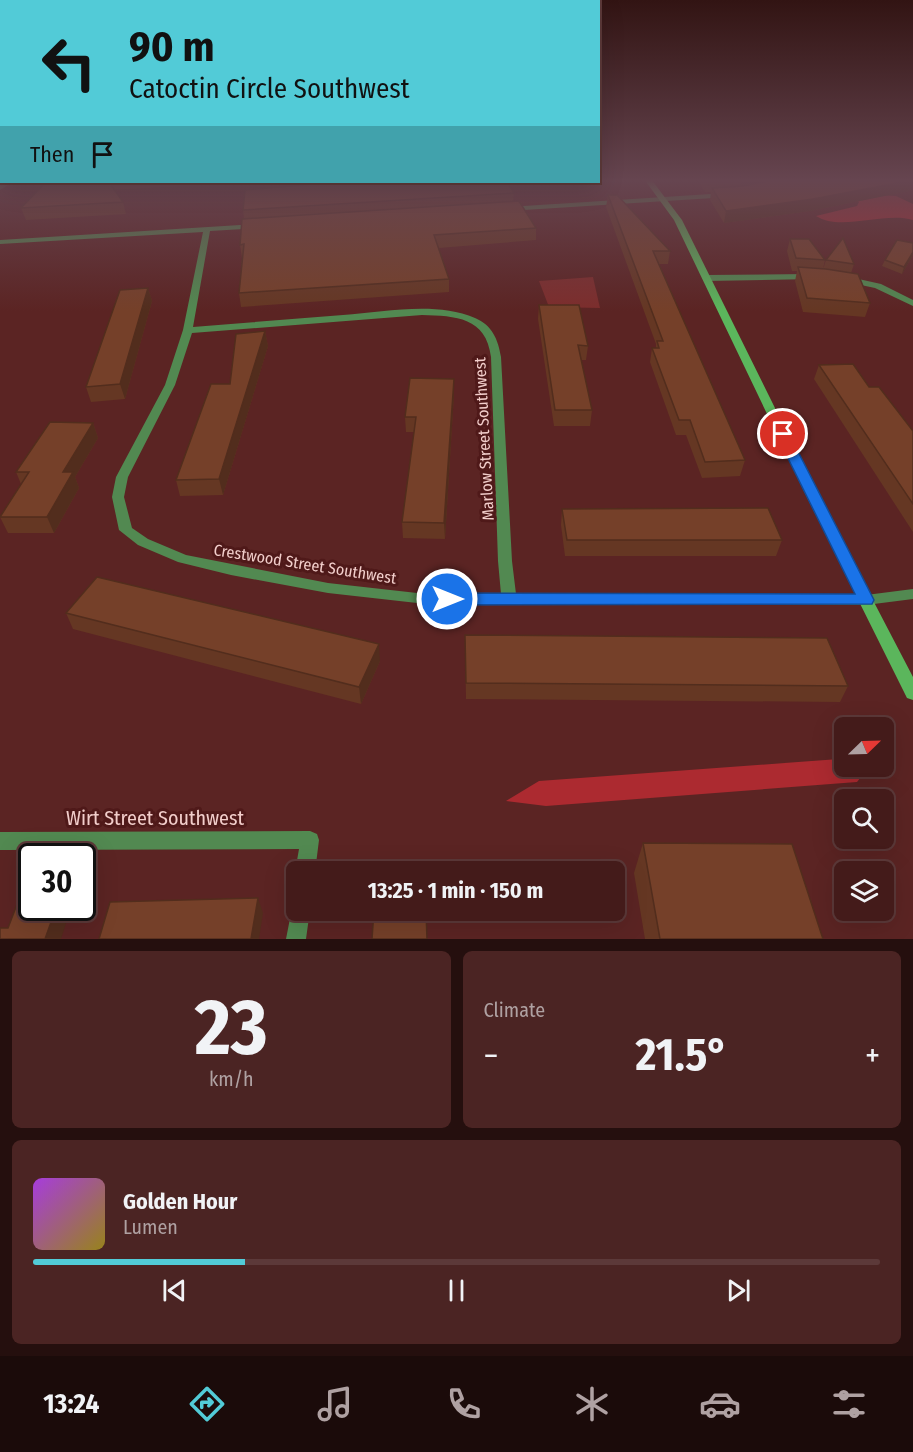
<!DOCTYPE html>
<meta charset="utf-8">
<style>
body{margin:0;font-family:"Fira Sans Condensed",sans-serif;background:#4b2423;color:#f1f3f6;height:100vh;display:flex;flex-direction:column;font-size:22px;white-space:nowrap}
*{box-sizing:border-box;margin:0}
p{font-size:20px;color:#afa1a2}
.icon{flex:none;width:33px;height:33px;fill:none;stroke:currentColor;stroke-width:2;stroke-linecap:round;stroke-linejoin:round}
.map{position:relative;height:939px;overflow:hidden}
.panel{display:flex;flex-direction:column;gap:12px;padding:12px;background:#250f0e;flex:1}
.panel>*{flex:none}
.banner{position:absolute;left:0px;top:0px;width:600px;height:183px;box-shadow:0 6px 24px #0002,0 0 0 2px #5c3939;background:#52cbd7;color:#111;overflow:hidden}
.needle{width:39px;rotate:67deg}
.fabs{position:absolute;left:834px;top:717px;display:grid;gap:12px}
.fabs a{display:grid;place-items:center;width:60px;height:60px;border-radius:9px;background:#441b1a;box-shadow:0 6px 24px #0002,0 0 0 2px #5c3939;font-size:30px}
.speed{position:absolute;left:18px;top:843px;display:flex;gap:12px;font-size:30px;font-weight:700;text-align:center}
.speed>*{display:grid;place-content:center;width:78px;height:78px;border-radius:50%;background:#441b1a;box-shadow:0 6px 24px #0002,0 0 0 2px #5c3939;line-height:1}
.speed .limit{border:3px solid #111;border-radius:9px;background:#fff;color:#111}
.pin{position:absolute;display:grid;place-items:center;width:51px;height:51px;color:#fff;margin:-26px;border:3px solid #fff;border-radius:50%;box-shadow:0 2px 6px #0007}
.me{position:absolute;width:66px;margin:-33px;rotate:90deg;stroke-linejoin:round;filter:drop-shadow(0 0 4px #0008)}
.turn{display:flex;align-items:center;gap:21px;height:126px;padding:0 30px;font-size:27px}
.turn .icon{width:78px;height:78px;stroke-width:2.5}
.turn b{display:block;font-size:42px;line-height:51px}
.then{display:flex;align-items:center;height:57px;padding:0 30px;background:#0003;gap:12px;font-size:22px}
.big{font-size:45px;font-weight:700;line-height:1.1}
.panel .widget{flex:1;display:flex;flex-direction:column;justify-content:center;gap:9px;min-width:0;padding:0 21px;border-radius:9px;background:#4b2423}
.panel .dial{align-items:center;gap:0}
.dial b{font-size:78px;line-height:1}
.song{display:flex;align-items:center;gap:18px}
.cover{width:72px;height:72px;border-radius:9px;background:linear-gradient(135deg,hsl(280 70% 55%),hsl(50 70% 35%))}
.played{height:6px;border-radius:3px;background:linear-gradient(90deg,#52cbd7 25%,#5c3939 25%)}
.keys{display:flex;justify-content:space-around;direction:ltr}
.heat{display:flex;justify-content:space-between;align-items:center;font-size:33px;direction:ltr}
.panel .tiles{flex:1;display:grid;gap:12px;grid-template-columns:1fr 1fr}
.widget:last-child{grid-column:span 2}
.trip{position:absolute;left:286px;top:861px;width:339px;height:60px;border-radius:9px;background:#441b1a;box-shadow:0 6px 24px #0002,0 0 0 2px #5c3939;font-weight:700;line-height:60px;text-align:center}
.tab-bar{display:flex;height:96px;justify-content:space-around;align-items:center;background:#1b0b0a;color:#afa1a2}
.tab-bar .icon{width:42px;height:42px}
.tab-bar .on{color:#52cbd7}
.tab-bar b{font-size:27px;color:#f1f3f6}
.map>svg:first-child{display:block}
</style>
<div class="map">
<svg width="913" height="939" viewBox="0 0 913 939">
<rect width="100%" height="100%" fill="#5b2423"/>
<!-- green -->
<g fill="#7c2d2c">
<path d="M109,182H254L107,190Z"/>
<path d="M593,277L600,308L549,307L539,281Z"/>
</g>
<!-- forest -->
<g fill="#ac2a30">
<path d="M878,195L896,196L913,204V220C884,211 841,232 816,216L857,206L859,202L853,197Z"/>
<path d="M839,759L844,761V766L868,768L857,782L546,806L506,801L539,781Z"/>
</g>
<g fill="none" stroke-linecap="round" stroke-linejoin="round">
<!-- minor -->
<g fill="#528951" fill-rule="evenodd">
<path d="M6,182H13L0,190V185Z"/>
<path d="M726,193L730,195L729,197L507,211L503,209L507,207Z"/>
<path d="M256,224H259V228L210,231L193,327C243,323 293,319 343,315C385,312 435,301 475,318C492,325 498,339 501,357L512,561L516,594L866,595L913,589V599L866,605L426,604L328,593L231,575L178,562L138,545L119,530L112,497L116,477L165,385L183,330L203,232L0,244V240ZM422,315C456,316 486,317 491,357L498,561L501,594H426L328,583L186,555L148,539L132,528L124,497L128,477L175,385L192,333Z"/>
<path d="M810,274L813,275V279L706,281L702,278L706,275Z"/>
<path d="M845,276L881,284L913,300V306L875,288L842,281L841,279Z"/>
<path d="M310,831L317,834L319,840L315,872H297V876L295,872L299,849L0,850V832Z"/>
<path d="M297,901V910H310L306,939H286L293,903Z"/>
</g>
<!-- secondary -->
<path fill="#5bb65c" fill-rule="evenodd" d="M644,179H651L682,220L816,491L913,677V700L907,698L804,491L674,220Z"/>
</g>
<!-- wall -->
<g fill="#653723">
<path d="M697,179L913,180L909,191L810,211L724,223L710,200L711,192H705Z"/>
<path d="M514,193L513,201L536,228V240L439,248L449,279V292L241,307L239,293L242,258L240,245L244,218L243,210Z"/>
<path d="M608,195L670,251L668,264H659L745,460L740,476L702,478L686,435H676L650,362L652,348H656V344L606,207Z"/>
<path d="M123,202L126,214L26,220L21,208Z"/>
<path d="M790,239L825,260L823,269L826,260L854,264L851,273L870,303L865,317L803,312L795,281L797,271H792L787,251Z"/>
<path d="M913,243V255L902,274L882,266L885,260Z"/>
<path d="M148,288L152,301L125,399L91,402L86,387Z"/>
<path d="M539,305L588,346L586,360H581L592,410L590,426H554L538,319Z"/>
<path d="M265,331L268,346L223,495L180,496L176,480L230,384Z"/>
<path d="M819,365L869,387L913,431V532L814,379Z"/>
<path d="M454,394L445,539L403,538L402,522L414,432H406L405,417Z"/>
<path d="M93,423L98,438L75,477L79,488L54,533H8L0,517L21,484L16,472Z"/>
<path d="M562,509L782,540L776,556H565L561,525Z"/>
<path d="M66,613L380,661L361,704L73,629Z"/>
<path d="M465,635L848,686L840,702L466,699Z"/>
<path d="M643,843L823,939H645L634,873Z"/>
</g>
<!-- shaded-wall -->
<g fill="#522d1d">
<path d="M742,179H791L740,190Z"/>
<path d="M913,180L909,191L810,211L724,223L726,211Z"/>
<path d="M913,252V255L902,274L904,267Z"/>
<path d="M148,288L152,301L125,399L120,384Z"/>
<path d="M265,331L268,346L223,495L219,479Z"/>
<path d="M454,379V394L445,539L444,523Z"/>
<path d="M93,423L98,438L75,477L79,488L54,533L47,517L63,472Z"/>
<path d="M379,644L380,661L361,704L359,687Z"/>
<path d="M258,898L263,913L259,939H251Z"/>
<path d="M56,908H71L61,939H45Z"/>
</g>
<!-- building -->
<g fill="#754029" stroke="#522d1d" stroke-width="1.5">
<path d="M778,179H912L913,180L813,199L726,211L712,188L743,186Z"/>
<path d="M46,182H109L123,202L21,208Z"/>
<path d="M337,182H507L514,193L243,210L245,190Z"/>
<path d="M608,195H617L670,251H653L745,460L705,462L690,420H679L652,348H659L657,341H663Z"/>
<path d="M519,201L536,228L434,235L449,279L239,293L244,244L240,245L242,219Z"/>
<path d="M843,238L854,264L826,260Z"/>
<path d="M790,239H809L825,260L796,258Z"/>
<path d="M897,240L913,243V252L904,267L885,260Z"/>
<path d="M798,267L826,269L858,274L870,303L807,298Z"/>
<path d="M148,288L120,384L86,387L120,290Z"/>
<path d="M539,305H579L588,346L578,345L592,410H555Z"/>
<path d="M265,331L219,479L176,480L211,384H230L236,334Z"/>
<path d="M853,364L869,387H879L913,431V504L819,365Z"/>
<path d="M410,378L454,379L444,523L402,522L416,417H405Z"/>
<path d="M50,422L93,423L63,472H73L47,517H0L29,472H16Z"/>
<path d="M768,508L782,540H567L562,509Z"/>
<path d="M97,577L379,644L359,687L66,613Z"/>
<path d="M465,635L827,638L848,686L466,683Z"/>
<path d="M643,843L792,844L823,939H660Z"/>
<path d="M29,873H32V908H56L45,939H0V928H8Z"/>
<path d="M258,898L251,939H99L110,902Z"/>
<path d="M374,910H426L427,939H372Z"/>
</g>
<!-- sky -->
<linearGradient id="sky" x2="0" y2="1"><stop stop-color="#321413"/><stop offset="0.58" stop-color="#664550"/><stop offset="1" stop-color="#664550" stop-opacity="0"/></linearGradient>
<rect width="913" height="311" fill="url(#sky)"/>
<!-- route -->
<path fill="#1a73e8" stroke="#114b97" stroke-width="1.5" d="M783,431L789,434L874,600L872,604L447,605L441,603L439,599L441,595L447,593L855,594L776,434Z"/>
<g text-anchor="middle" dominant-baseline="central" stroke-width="6" stroke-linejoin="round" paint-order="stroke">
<!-- street labels -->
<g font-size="16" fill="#f2cecb" stroke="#4f1919">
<text transform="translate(484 439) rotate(-93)">Marlow Street Southwest</text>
<text transform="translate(305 564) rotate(9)">Crestwood Street Southwest</text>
</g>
<!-- near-street labels -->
<g font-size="20" fill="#f2cecb" stroke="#4f1919">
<text x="155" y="818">Wirt Street Southwest</text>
</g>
</g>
</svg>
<div class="fabs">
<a><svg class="needle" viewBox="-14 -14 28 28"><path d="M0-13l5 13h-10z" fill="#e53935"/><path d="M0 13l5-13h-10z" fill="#afa1a2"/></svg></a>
<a><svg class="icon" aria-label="search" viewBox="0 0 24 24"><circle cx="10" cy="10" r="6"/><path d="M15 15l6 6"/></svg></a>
<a><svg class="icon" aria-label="layers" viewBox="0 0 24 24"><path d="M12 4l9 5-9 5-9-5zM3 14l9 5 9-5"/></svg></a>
</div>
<div class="speed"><div class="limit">30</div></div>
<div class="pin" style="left:783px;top:434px;background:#d93025"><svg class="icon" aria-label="arrive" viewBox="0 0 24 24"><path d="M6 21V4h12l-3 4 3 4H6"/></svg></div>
<svg class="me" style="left:447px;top:599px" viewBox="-20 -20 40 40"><circle r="17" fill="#1a73e8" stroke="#fff" stroke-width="3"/><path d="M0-11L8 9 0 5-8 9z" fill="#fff"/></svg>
<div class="trip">13:25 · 1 min · 150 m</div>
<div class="banner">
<div class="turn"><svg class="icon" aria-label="left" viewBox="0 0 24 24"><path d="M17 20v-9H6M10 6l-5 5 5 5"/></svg><div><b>90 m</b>Catoctin Circle Southwest</div></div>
<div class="then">Then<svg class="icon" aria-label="arrive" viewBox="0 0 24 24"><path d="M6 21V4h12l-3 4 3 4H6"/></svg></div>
</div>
</div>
<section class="panel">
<div class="tiles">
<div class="widget dial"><b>23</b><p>km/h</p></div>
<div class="widget"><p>Climate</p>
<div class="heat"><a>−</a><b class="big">21.5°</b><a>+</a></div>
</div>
<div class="widget">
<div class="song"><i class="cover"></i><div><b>Golden Hour</b><p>Lumen</p></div></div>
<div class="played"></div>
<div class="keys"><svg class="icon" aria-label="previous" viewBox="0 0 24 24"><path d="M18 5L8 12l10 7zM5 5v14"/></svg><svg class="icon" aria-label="pause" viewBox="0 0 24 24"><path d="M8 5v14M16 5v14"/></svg><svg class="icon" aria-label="next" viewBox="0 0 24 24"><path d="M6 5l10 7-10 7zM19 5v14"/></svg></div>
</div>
</div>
</section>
<nav class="tab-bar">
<b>13:24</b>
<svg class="icon on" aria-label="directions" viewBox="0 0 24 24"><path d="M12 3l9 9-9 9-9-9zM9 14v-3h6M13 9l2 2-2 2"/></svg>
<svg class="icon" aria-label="music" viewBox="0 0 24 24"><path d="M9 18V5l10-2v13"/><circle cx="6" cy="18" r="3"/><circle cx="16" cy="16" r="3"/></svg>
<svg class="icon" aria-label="phone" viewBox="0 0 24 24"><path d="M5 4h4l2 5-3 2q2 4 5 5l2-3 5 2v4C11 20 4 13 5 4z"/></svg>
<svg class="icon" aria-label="climate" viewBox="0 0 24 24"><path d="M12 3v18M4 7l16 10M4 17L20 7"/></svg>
<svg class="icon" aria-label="car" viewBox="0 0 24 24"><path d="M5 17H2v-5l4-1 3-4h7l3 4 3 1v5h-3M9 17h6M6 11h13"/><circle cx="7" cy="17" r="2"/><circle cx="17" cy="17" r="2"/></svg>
<svg class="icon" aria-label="filters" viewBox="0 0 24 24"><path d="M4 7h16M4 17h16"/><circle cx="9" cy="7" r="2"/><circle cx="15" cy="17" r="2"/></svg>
</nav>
